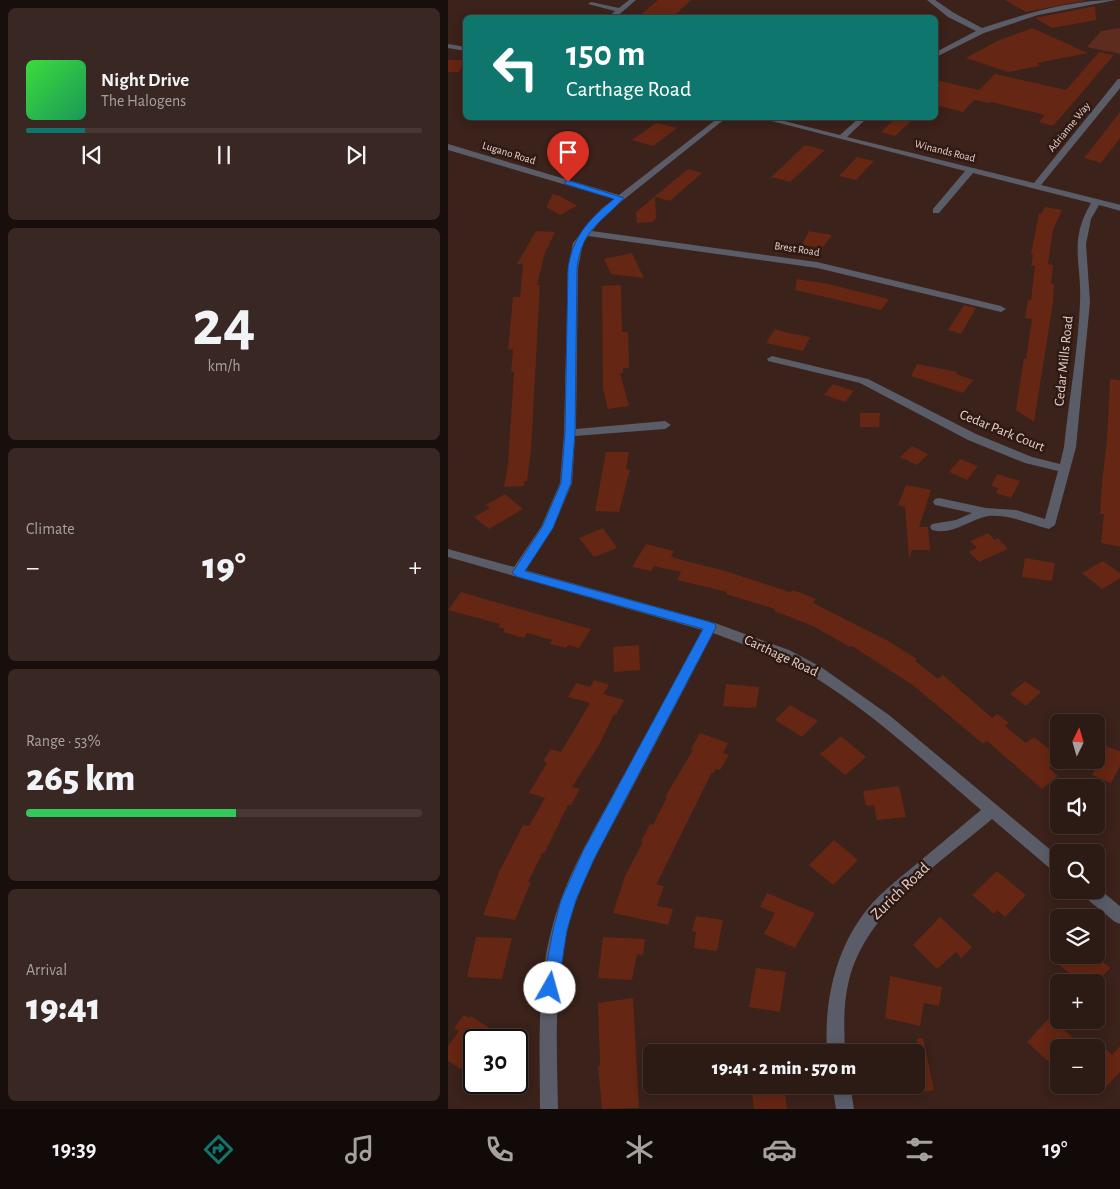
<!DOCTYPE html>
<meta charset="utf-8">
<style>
body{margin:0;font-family:"Alegreya Sans",sans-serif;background:#382722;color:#f1f3f6;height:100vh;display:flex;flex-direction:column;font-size:19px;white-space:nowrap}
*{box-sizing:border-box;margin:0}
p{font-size:16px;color:#a6a1a0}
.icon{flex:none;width:28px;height:28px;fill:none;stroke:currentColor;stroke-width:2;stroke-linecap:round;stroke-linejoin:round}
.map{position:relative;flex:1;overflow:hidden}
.sheet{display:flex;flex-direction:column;gap:8px;padding:8px;background:#180e0b;width:448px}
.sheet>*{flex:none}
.hud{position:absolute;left:15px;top:15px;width:475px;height:105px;border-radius:8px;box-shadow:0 2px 12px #0003,0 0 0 1px #483834;background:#0f766e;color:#fff;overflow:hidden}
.needle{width:32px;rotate:5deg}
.fabs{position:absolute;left:602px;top:714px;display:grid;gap:10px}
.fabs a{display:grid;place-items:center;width:55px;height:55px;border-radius:8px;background:#2c1a14;box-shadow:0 2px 12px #0003,0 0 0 1px #483834;font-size:25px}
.speed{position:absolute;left:15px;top:1029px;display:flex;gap:10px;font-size:25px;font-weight:700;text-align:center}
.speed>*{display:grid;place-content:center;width:65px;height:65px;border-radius:50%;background:#2c1a14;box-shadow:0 2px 12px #0003,0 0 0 1px #483834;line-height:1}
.speed .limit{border:2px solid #111;border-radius:8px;background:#fff;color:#111}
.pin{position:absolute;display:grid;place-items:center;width:42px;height:42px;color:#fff;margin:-51px -21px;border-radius:50% 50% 50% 0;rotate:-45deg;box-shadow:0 0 5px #0007}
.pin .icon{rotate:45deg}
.me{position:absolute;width:55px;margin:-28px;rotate:7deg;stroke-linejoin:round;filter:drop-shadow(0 0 4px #0008)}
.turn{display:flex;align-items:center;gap:18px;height:105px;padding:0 20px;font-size:22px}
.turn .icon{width:65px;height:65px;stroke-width:2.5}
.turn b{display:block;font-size:35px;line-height:42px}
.big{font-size:38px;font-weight:800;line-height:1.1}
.sheet .widget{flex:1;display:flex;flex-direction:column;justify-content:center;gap:8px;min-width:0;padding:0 18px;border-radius:8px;background:#382722}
.sheet .dial{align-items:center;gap:0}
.dial b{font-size:65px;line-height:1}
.song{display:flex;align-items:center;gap:15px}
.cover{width:60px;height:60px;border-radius:8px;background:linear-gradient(135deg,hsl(120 70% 55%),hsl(150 70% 35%))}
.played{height:5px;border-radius:2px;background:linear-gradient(90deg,#0f766e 15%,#483834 15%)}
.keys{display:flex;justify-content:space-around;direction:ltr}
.heat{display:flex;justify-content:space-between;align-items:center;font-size:28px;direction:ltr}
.charge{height:8px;border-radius:4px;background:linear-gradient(90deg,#34c759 53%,#483834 0)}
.trip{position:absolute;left:195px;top:1044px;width:282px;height:50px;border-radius:8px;background:#2c1a14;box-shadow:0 2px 12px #0003,0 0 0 1px #483834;font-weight:800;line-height:50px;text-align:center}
.tab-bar{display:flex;height:80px;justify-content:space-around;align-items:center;background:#120a08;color:#a6a1a0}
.tab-bar .icon{width:35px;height:35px}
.tab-bar .selected{color:#0f766e}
.tab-bar b{font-size:22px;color:#f1f3f6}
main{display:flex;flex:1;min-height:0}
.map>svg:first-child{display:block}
</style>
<main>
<section class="sheet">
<div class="widget">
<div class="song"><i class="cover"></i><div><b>Night Drive</b><p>The Halogens</p></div></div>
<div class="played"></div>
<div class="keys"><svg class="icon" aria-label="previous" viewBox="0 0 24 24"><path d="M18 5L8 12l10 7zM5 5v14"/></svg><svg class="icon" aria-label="pause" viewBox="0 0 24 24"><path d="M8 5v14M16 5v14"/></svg><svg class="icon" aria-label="next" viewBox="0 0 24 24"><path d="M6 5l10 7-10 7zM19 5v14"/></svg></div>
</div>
<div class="widget dial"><b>24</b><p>km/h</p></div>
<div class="widget"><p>Climate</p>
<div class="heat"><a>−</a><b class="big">19°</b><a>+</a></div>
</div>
<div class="widget"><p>Range · 53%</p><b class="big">265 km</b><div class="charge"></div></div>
<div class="widget"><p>Arrival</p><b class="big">19:41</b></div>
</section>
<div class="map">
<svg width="673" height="1109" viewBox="0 0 673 1109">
<rect width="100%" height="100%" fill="#3b221b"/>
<!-- green -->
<path fill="#5d2c1e" d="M672,28V54L639,47L653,31Z"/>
<!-- building -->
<g fill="#652613">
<path d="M210,0H243L224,18H189Z"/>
<path d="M557,0H639L578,12Z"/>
<path d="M647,6L648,20L604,28L587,18Z"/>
<path d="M584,28L640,53L589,63L592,66L560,72L518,58L549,41Z"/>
<path d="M651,52L666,55L605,126L591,122L597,115L543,102L542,103L526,100L515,112L488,105V80L531,90L547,74L618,90Z"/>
<path d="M0,60H17L11,72H0Z"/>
<path d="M673,111V137L669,142L653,163L636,158Z"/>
<path d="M448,118H466L447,136L433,132Z"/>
<path d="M208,123L229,128L205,146L184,140Z"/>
<path d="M357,145L377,150L342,182L323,177Z"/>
<path d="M409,157L426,161L408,180L391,176Z"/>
<path d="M240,169L254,173L222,201L207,197L208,218L204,222L189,223L188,212Z"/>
<path d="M105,194L112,196L129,206L112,215L98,207Z"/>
<path d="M597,207L614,210L605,230L600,264L605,265L603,284H606L605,303L586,422L568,410L576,358L578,359L584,319L577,318L580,300H583L587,266H583L585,255L583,254L591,213L593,214Z"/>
<path d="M88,231L107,232L97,253L89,285H92L83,451L79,481H76V486L56,487L60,464L66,372H63L65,349L60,350L65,297H72L75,264H69Z"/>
<path d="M361,231L384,235L374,248L354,245Z"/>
<path d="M184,253L196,278L163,274L156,259Z"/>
<path d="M349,279L380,284L441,299L433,310L347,290Z"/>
<path d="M173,285L174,332H180L181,368H175V373H172L181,406L160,409L155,389L154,286Z"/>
<path d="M516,305L528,308L513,334L500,330Z"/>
<path d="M327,329L341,333L362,337L355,351L318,343Z"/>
<path d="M469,364L509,372L508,374L525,380L515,393L463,376Z"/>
<path d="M662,379L673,380V547L653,543L656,514H652L654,483L659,439Z"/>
<path d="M385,384L406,391L397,402L376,395Z"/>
<path d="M412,413H432L431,427H412Z"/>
<path d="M464,446L480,454L469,465L452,457Z"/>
<path d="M158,452H181L178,469L182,470L171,512L147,511Z"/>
<path d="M512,459L530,466L519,480L501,472Z"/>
<path d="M549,474L572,481L563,498L548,493L550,488L543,486Z"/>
<path d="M458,485L483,490L471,527H480L482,550H464L461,558L457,507L450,505Z"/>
<path d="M57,494L75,509L41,529L26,517L42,508L38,505Z"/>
<path d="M155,528L169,548L146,557L131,538Z"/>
<path d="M540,533L547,540L550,538L560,549L531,562L521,552L529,548L522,541Z"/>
<path d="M198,544L226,551L223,557L277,571L342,592L345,590L368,599L365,603L442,642L469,659L467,661L490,679L495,675L544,718L549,714L561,723L557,726L578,743L586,737L611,757L601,768L610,776L594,789L539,741L535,744L466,686L404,646L402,647L365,626L326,611L327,609L278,594L279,592L229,580L233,572L206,566L203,571L184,567Z"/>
<path d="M577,558L607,563L604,581L574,577Z"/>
<path d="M655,561L673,574V578L654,589L634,573Z"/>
<path d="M13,592L40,600L143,629L131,648L120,645L118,648L102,644L104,640L79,633L76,638L55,632L57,629L50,627L52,624L0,610Z"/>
<path d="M191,645L192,670L166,672L165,647Z"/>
<path d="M146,680L161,685L155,694L176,700L168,715L166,714L151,745L124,787L132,789L123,805H120L97,852H95L80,882H83L67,920L35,915L51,872L75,825L81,826L97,798L81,793L99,763L95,761L103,749L113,752L142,703L120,697L128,683L142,687Z"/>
<path d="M577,681L593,692L578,706L562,694Z"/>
<path d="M278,684L311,687L308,708L305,706L304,708L275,706Z"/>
<path d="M342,705L370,721L354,737L327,720Z"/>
<path d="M252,733L280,743L275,753L281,755L272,770L268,769L266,773L264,772L209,883V885L216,886L209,906L225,909L220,925L165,913L177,876L195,842L193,841L202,824L205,825L219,797H217L245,750L243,749Z"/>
<path d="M393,736L418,757L397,775L372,754Z"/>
<path d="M658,746L673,752V764L663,783L644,775Z"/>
<path d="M451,786L458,817L429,820L426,805L418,806L415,791Z"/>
<path d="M386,840L410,860L385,885L361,865Z"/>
<path d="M549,871L578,895L557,917L549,910L546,914L524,895Z"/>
<path d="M319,893L367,913L347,948L316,934L327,913L312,907Z"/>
<path d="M248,916L275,920L269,951L246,948L248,932L244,931Z"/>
<path d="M492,917L524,947L513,958L508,952L489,969L465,945Z"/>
<path d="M28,937L64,938L54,979L19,977Z"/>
<path d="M155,937L197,939L195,955L189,954L184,980L150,978Z"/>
<path d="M617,955H646L662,968L649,982H631L609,963Z"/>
<path d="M308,968L338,972L332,1012L301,1007Z"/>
<path d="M442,976L494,987L491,1006L476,1003L472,1026L437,1018Z"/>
<path d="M185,998L191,1108L154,1109L150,1066H152L150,1003Z"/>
<path d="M16,1015L21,1018L23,1016L60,1040H26V1068L21,1074L0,1061V1046L11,1031L6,1028Z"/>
<path d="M602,1017L624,1037L614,1048H611V1051L601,1062L579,1042Z"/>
<path d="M469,1038H475L486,1090L469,1093Z"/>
<path d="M649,1040L664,1055L673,1045V1071L649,1096Z"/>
<path d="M303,1085H336L339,1109H306Z"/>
</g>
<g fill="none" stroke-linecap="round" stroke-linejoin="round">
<!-- minor -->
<g fill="#5a5d68" fill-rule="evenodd">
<path d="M181,0H188L167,18H159L167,11L140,4L143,2L171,8Z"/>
<path d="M479,0H487L506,13L534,28C577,14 622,0 668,0L590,15L536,33L488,57V52L528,31L500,17Z"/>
<path d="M0,44L18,47V51L0,48Z"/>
<path d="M670,79H673V87L593,185L673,205V211L651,205L643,219L638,244L642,302L628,447L607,525L601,529C581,524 561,514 540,516C522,519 505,536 484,530L482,527L484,524L508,520L524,513L487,505L485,502L487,499L491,498L538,508L568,510L597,519L610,471L577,463L520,440L412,383L320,361L319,359L324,356L420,379L528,434L584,457L612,464L616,447C621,399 630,351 632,303C634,262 620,242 643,203L525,173L491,213H485V209L517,171L312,118H324L392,135L411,118H419L399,137L586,183Z"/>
<path d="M150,118H159L153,121H150Z"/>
<path d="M270,118H278L159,213L144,231L369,262L553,306L558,309L553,312L369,268L140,236L135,243L130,268L128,429L217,421L223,425L217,429L127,436L124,483L105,528L77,570L267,623L341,650L373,667L441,715L611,857V873L605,871L544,819C492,863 419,910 401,980C395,1004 396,1027 397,1052H379C376,1005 386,955 414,916C428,896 448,881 466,866C489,847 511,828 533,810C478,763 425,713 363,675C333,656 298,646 265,633C237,687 209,741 181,794C158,838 132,880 120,928C105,987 109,1049 110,1109H92C92,1049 88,986 104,928C117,877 145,832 169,787C198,735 226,682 254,630L0,557V549L66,567L93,527L112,483L116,433L120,268L125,243L153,209L166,199L0,150V144L171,195Z"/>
<path d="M649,887L673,907V924L667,922L634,895L632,890H649Z"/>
<path d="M384,1085H402L406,1109H388Z"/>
</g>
</g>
<!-- route -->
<path fill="#1a73e8" stroke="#114b97" d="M117,181H122L176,198C152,224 134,229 129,268L127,433L123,483L105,528L77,571L262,622L267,624L268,627L146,859L128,900L119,930L110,988L108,993L102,995L97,993L94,988L105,930L113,900L135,851L255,629L70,577L64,573L94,527L113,483L117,433L120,268C125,236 141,219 166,199L117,184Z"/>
<g text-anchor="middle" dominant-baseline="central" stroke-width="5" stroke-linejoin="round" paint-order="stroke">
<!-- far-street labels -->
<g font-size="11" fill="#e1d0cb" stroke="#301912">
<text transform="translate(621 127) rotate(-51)">Adrianne Way</text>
<text transform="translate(497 151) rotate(14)">Winands Road</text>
<text transform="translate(61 153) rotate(17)">Lugano Road</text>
<text transform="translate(349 249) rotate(9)">Brest Road</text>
</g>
<!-- street labels -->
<g font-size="14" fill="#e1d0cb" stroke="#301912">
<text transform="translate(616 361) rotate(-84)">Cedar Mills Road</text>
<text transform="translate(554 431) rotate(22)">Cedar Park Court</text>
<text transform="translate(333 656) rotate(25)">Carthage Road</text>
</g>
<!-- near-street labels -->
<g font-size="16" fill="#e1d0cb" stroke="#301912">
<text transform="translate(452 891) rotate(-44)">Zurich Road</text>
</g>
</g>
</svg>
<div class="fabs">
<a><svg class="needle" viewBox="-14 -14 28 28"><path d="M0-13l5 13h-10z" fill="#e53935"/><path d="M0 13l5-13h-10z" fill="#a6a1a0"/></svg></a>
<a><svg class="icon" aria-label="sound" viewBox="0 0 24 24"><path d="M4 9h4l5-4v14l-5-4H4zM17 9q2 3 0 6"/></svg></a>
<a><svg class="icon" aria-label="search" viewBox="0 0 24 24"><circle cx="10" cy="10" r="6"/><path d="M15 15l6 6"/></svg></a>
<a><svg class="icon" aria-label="layers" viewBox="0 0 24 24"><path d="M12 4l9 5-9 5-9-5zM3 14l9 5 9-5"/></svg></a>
<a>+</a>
<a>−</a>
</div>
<div class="speed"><div class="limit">30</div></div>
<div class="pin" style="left:120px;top:182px;background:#d93025"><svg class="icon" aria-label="arrive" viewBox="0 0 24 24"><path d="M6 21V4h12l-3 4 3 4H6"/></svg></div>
<svg class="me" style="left:102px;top:988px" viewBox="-20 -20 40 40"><circle r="19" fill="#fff"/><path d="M0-13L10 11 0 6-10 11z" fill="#1a73e8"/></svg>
<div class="trip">19:41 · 2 min · 570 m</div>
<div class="hud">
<div class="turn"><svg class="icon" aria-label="left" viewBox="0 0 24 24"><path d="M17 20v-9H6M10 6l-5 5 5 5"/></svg><div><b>150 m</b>Carthage Road</div></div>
</div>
</div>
</main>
<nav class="tab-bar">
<b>19:39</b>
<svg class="icon selected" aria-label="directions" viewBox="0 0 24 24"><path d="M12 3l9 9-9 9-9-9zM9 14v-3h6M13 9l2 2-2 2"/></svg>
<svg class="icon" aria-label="music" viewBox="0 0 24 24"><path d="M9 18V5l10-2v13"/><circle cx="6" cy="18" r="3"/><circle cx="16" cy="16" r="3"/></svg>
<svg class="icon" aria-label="phone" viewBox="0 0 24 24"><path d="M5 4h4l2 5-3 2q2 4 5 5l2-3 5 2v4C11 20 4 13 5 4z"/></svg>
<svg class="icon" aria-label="climate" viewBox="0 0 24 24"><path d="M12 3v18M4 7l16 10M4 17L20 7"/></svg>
<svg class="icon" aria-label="car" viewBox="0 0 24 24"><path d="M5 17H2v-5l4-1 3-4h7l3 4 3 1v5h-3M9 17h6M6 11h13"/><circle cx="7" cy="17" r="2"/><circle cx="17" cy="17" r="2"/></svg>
<svg class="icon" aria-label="filters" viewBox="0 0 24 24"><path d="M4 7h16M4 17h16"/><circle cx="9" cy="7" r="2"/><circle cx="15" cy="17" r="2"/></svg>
<b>19°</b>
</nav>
